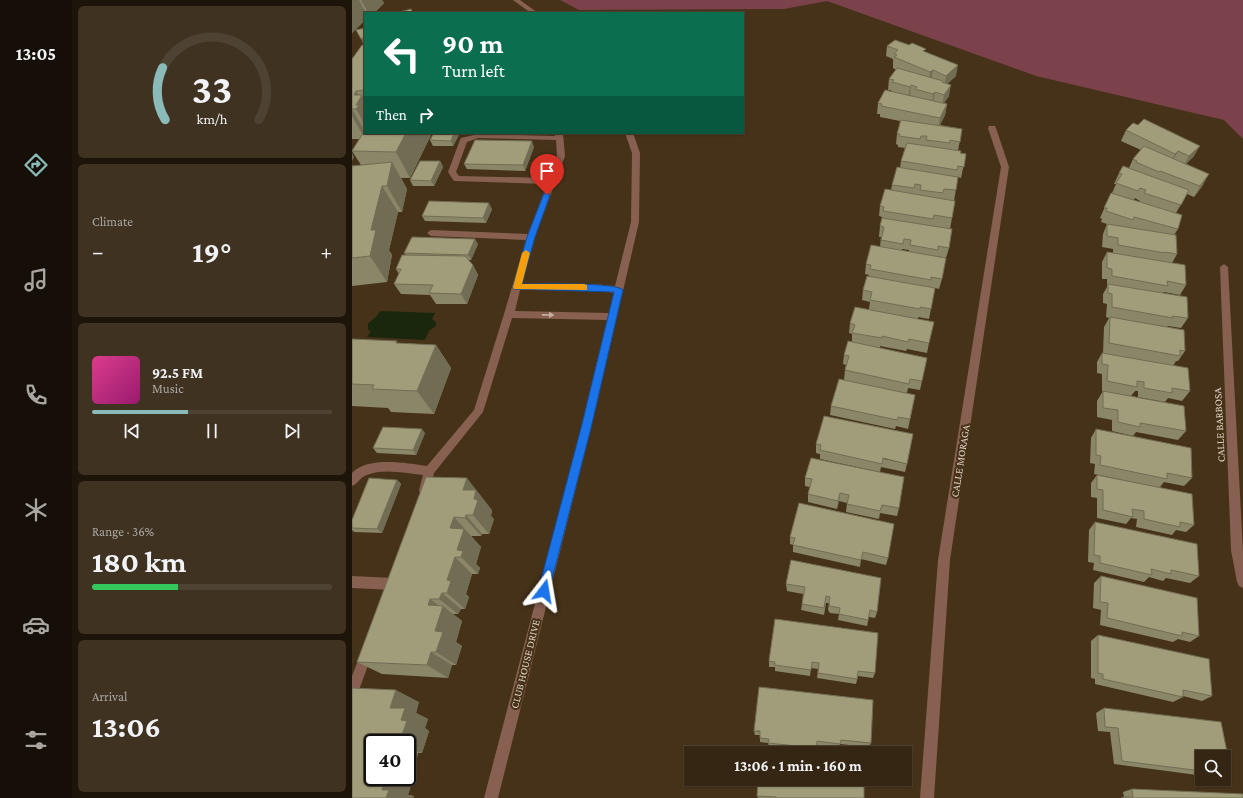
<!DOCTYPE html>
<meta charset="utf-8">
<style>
body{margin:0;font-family:"Crimson Pro",serif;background:#3f3221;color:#f1f3f6;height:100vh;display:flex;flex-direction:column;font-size:15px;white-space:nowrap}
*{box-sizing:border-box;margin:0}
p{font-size:13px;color:#a9a5a0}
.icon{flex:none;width:22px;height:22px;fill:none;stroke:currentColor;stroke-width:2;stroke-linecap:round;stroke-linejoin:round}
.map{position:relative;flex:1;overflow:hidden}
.drawer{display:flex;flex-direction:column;gap:6px;padding:6px;background:#1d150a;width:280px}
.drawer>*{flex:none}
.top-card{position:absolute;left:12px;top:12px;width:380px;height:122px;border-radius:0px;box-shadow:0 1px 3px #0004,0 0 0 1px #4e4333;background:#0b6e4f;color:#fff;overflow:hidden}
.buttons{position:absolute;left:843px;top:750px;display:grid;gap:8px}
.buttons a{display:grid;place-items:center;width:36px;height:36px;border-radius:0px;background:#342613;box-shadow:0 1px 3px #0004,0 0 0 1px #4e4333;font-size:20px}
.speed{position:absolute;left:12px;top:734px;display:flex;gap:8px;font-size:20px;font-weight:700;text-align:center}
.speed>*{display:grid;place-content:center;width:52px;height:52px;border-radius:50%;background:#342613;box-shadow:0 1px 3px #0004,0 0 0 1px #4e4333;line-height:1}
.speed .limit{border:2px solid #111;border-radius:6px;background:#fff;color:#111}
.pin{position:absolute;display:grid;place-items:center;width:34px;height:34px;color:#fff;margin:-41px -17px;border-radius:50% 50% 50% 0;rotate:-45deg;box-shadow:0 0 4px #0007}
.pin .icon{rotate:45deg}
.me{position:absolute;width:44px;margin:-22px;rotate:14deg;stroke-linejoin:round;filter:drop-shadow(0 0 3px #0008)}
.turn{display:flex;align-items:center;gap:14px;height:84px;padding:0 12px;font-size:18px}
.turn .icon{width:52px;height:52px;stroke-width:2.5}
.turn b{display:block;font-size:28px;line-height:34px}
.then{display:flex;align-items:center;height:38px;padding:0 12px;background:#0003;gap:8px;font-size:15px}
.big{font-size:30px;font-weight:700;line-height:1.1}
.drawer .tile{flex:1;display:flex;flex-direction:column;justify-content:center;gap:6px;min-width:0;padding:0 14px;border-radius:6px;background:#3f3221}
.drawer .dial{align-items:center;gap:0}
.dial svg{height:104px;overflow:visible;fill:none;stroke:#4e4333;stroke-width:7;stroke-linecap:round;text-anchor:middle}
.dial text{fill:#f1f3f6;stroke:none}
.song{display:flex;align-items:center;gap:12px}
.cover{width:48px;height:48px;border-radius:6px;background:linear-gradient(135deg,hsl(330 70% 55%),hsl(320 70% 35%))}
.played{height:4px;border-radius:2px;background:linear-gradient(90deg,#8bbbb9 40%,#4e4333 40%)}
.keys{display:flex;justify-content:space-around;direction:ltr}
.heat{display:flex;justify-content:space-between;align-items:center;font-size:22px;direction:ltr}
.charge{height:6px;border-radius:3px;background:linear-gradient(90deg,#34c759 36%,#4e4333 0)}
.trip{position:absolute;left:332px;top:746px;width:228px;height:40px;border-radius:0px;background:#342613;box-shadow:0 1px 3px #0004,0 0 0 1px #4e4333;font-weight:700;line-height:40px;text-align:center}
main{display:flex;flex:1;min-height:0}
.tab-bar{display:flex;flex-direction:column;width:72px;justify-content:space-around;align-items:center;background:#150f08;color:#a9a5a0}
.tab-bar .icon{width:28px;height:28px}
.tab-bar .on{color:#8bbbb9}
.tab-bar b{font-size:18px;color:#f1f3f6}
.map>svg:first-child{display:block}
</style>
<main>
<nav class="tab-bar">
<b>13:05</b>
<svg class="icon on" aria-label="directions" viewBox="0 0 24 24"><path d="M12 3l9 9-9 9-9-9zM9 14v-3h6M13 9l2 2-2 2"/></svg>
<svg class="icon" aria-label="music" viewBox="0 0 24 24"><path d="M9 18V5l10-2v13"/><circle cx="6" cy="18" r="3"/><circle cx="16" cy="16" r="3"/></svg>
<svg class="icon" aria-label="phone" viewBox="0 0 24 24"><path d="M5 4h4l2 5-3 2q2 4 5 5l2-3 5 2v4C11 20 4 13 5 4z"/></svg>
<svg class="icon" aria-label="climate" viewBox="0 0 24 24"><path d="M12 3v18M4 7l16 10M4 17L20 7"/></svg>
<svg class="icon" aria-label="car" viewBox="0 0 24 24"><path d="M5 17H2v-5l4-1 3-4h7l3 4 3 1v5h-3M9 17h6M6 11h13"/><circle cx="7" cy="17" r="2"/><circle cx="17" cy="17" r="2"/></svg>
<svg class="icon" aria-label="filters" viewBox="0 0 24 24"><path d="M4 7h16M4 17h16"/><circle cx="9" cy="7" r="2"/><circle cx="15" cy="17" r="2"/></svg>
</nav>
<section class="drawer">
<div class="tile dial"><svg viewBox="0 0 100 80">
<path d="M14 69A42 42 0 1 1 86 69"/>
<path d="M14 69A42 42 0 0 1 12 29" stroke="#8bbbb9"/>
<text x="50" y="56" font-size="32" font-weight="700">33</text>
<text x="50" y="72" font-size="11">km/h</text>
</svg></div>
<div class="tile"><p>Climate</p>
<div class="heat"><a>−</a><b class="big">19°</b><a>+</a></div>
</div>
<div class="tile">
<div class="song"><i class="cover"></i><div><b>92.5 FM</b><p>Music</p></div></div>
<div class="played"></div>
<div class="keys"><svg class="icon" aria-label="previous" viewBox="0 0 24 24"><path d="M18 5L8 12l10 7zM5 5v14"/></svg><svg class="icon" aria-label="pause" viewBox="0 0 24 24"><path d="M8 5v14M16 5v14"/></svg><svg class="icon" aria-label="next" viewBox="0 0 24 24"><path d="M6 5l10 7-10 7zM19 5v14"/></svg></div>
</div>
<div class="tile"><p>Range · 36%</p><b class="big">180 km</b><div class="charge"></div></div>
<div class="tile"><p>Arrival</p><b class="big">13:06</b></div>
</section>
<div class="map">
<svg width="891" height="798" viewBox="0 0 891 798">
<rect width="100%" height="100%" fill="#463219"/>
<!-- green -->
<path fill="#7c424b" d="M208,0H891V139L872,120L684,76L475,1L432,9L227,10Z"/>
<!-- water -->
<path fill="#1b270c" d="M28,311L83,313L80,319L84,322V326L77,331L73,340L15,337L19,331L16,330V324C20,319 25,318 28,311Z"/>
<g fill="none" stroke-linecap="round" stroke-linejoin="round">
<!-- minor -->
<g fill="#876051" fill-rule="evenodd">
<path d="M161,0H168L186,13H179Z"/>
<path d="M637,126H643L644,128L657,167L598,560L582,798H568L586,560L649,167L636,128Z"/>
<path d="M203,133H211L213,156L183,237L170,284H242L263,286L279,222L280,153L273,133H281L288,153L287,222L239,428L146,798H132L229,428L255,320L160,318L131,412L82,473L76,493L72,495L68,493L67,490L71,475C53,473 31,468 15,475C8,477 6,484 0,486V473C16,456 54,463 75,466L122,410L152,314L174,240L79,236L75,233L79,230L176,234L195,184L102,181L96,172L108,140L109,138L126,134L203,136ZM126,138L204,140L205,156L197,178L107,176L104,172L115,142ZM168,290H242L262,293L257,313L163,311Z"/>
<path d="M872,264L876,267L891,552V588L887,586L885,582L879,550L868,267Z"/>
<path d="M0,576L41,578L45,580L47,584L45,588L41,590L0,588Z"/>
<path d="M15,646L19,648L21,652L4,698L0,700V676L11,648Z"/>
</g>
</g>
<!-- wall -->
<g fill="#8a8668" fill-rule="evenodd">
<path d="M0,0H30L32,3L22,13H13V20L0,33Z"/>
<path d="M13,45V133H80L58,178H49L55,189L50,212H46L37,250L40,255L35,282L0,286V166L9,165L0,151L7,139H0V59Z"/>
<path d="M535,46L574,52L604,76L595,84L597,96L592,103L595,104L593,115L588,125L610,129L606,151L608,153L614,154L609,178L606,177L602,201H603L598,229L597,248L594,258L584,256V257L590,279L587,289L583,288L577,319L566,317V319L577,343L575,353L555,349L554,351L528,346V348L570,381L568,390L556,388L555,393L563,395L556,429L544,426L543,429L478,415L479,406L492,380L493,370L494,365L491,364L492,355L500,342V334L497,333L498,323L517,309L518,302L510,300L511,290L517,276V275L513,274L514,264L528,247L529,237H527L528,226L530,217L527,216L528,206L539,190L540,185L548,168L549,161L553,148L546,147V145L544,144L545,134L548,121L528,117V114H525L526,103L539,91V90H536L537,79L544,70L541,68V59L534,56ZM550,249L557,250V252L550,251Z"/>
<path d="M774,130L842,156L834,164L851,185L842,197L835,194L824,213L826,229L822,235L825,254L820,263L834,285L828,295L812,292L811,293L836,318L829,328L816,326L815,327L833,351L826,361H824L821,366L838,391L830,401L816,398L813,402L786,397V391H783L779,396L834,431L826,440L784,432L781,436L760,431V420L745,417V401L751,391L774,396L750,391V374L745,373V362L750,353H751L752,327L757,318L754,317L755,304L751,303V294L755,287V279H750V262L755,252L761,253V249L750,247L751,234L755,224L749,222L750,219L748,218L759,193H760L764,184H762L767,173L777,168L781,159L789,150L769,141ZM783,198L788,201L787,202L782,200Z"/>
<path d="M82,133H108L101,146H81L78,140Z"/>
<path d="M182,147L173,171L115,169L112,164Z"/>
<path d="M88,161L91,167L82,186H61L58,180Z"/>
<path d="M140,209L134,223L73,221L70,216Z"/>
<path d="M126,244L119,260H116L121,265L126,275L115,304H84L78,295L49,294L42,284L47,274L44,269L54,255L52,253Z"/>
<path d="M0,339L47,343L84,345L99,368L82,414L39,412L36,408L0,406Z"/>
<path d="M744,429L840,478L832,486L812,482L808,487L842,525L834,532L824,530L820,535L784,527L785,519L779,518L774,524L745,518V498L739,497V483L745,475L796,485L742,474L743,464L738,463L739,438Z"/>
<path d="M73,433L64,455L25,453L21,448Z"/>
<path d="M464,444L555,464L553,472L529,467L528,472L468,459V454L464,453Z"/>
<path d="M459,458L547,508L545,516L528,513L527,519L494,512L495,503L487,501L485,509L456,502V494L458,487L453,486V478Z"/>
<path d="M74,477L140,510L139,516L142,519L137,534H130L129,536H119L129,547L124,564L128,568L126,574H120L114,594L117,597L113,609H109L106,614H101L110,621L104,642L110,646L104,665H100L96,678L30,674L5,662Z"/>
<path d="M45,480L49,484L30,533L2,532L0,530V520Z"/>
<path d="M447,503L536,558L534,565L509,559L508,567L441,552V545L438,544V537Z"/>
<path d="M743,522L847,576L838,583L814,578L811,581L797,577L792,582L741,570L742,563L736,562L737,530Z"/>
<path d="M439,560L525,612L523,618L517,617L515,626L486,620L487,614L478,613L476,610L477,603H474L472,615L449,610L450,604L451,594L435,591L434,584Z"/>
<path d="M749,576L847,636L838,642L826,639L821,642L748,625L749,610L741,608L742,583Z"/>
<path d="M423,619L523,673L521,678L506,676L504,684L465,678L466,669L459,668L458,676L423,671V667H417V661Z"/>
<path d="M746,635L860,696L850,701L831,696V697L821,702L743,684V679L739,678V641Z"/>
<path d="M0,688L67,702L64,713L76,719L73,728L77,731L70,753H66L65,758L55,757V743H21V777L65,766L56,795L62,796L61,798H0Z"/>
<path d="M752,708L850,757V773L845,775L762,764L758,732L746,731L744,713Z"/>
<path d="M402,731L519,743L517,747L488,744L487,748L464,745L463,752L417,747L416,743L408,742V735H403Z"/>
<path d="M780,789L891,798H768L772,797L771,792Z"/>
<path d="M405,796L512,798H406Z"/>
</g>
<!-- shaded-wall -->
<g fill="#716d55">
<path d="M0,0H7L14,13H13V20L0,33Z"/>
<path d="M9,0H30L32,3L22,13H16Z"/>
<path d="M13,37V44H11L9,39Z"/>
<path d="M606,65L604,76L592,87L594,76Z"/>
<path d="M581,70L579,81L577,83L578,72Z"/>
<path d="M559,85L558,96L556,98L558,87Z"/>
<path d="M599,85L597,96L590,106L592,95Z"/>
<path d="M4,91L8,98L10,95L13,100V125L4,109L2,95Z"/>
<path d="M583,92L581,103L580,105L581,94Z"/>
<path d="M595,104L593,115L586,129L588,118Z"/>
<path d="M0,109L12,130L10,129L15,137L13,139L0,116Z"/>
<path d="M54,133H80L58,178L44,152Z"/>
<path d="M102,133H108L101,146L99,141Z"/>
<path d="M180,141L182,147L173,171L171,165Z"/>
<path d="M848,146L842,156L831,167L837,156Z"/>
<path d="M826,151L820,162L818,164L823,154Z"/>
<path d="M0,153L2,157L0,161Z"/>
<path d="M88,161L91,167L82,186L79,181Z"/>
<path d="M40,162L55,189L50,212L35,186Z"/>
<path d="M857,174L851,185L842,197L848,186Z"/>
<path d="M30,186L46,212L37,250L40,255L35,282L18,256L19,230Z"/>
<path d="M137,203L140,209L134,223L131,218Z"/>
<path d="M123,239L126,244L119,260L116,255Z"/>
<path d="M121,265L126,275L115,304L109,294Z"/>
<path d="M84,345L99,368L82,414L65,391Z"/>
<path d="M70,429L73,433L64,455L61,450Z"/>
<path d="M115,478L140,510L139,516L142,519L137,534L121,515L111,490Z"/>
<path d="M45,480L49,484L30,533L25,529Z"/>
<path d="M488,493L487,501L485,509L486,501Z"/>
<path d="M114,515L130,534L129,536L113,518Z"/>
<path d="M102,517L129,547L124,564L128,568L126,574L109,557L105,550L98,528Z"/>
<path d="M103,557L120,574L114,594L117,597L113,609L95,593V580Z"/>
<path d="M90,593L109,609L106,614L87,599Z"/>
<path d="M78,599L90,608L91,606L110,621L104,642L110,646L104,665L84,652L83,631L76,605Z"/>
<path d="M79,652L100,665L96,678L75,665Z"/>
<path d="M44,690L67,702L64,713L76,719L73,728L77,731L70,753L55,748V743H47L49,720L38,708Z"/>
<path d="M55,749L66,753L65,758L55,754Z"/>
<path d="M55,763L65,766L56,795L62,796L61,798H34L30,790L34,777H55Z"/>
</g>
<!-- building -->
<g fill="#a19c79" stroke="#716d55">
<path d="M59,9L61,13H44Z"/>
<path d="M13,28V37L9,39L4,30Z"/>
<path d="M543,40L557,45L560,43L574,49L571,51L606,65L594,76L581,70L578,72L542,57L545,55L542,54L546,50L535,46Z"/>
<path d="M10,45H13V90L4,91L2,95H10L4,105H7L4,109H0V110V59Z"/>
<path d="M545,68L591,81L590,82L599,85L592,95L583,92L581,94L563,89L565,87L559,85L558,87L540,82L542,80L537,79Z"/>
<path d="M533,90L595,104L588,118L529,106L530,104L526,103Z"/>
<path d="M792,119L848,146L837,156L826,151L823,154L774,130L781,123L786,125Z"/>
<path d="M549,120L610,129L608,142L598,140V143L574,140L575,136H569L568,139L547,136L548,134H545Z"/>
<path d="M13,125V130L10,129Z"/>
<path d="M13,130V133H54L44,152L0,151Z"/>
<path d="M82,133H102L99,141L78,140Z"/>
<path d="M123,140L180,141L171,165L112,164Z"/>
<path d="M555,143L609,151L608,153L614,154L612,167L606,166L605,170L549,161Z"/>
<path d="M792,146L857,174L848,186L808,171L807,172L784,162L785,161L781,159Z"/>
<path d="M68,161H88L79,181L58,180Z"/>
<path d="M40,162L35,186H30L19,230H24L18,256L0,258V166Z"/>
<path d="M771,166L837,190L829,205L792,193L794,190L788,188L786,191L764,183L770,174L767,173Z"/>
<path d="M545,167L606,177L604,190L592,189L591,193L568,190L569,185L563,184L562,188L540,185Z"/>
<path d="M533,189L603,201L600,218L582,215L581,219L531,211L532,207L528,206Z"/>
<path d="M759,193L830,215L826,229L782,217L781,220L754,211L755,208H752Z"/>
<path d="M77,201L137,203L131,218L70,216Z"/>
<path d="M530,218L600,229L597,248L586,246V250L558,245L559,240L552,239L551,244L529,240L532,227L528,226Z"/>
<path d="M755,224L824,235L825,254L813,252V253L766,245V238L755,236Z"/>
<path d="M60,237L123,239L116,255L52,253Z"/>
<path d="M519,245L594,258L590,279L579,277V280L518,269L519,265L514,264Z"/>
<path d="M755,252L833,265L834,285L815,281L816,286L760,276V269L755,268Z"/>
<path d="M50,255L113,256L121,265L109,294L77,293L81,285L42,284L49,269H44Z"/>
<path d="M515,276L583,288L579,309L568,307V309L518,300L520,292L511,290Z"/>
<path d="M756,284L835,297L836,318L820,316L821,318L760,307V294L756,293Z"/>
<path d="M503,307L582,322L577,343L557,339L556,342L530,336V338L500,333L503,325L498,323Z"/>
<path d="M758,317L832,330L833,351L828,350V356L757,343Z"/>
<path d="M0,339L45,341L44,343L84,345L65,391L20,389L22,385L0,384Z"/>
<path d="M496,341L575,358L570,381L558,379L557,384L493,370L497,356L492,355Z"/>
<path d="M750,353L836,368L838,391L820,388V393L792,388V382L785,381V387L755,381L756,365L750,364Z"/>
<path d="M487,379L563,395L558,419L546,417L545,420L479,406Z"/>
<path d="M751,391L832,406L834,431L788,423V427L766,422V410L751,408Z"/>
<path d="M472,416L561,434L555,464L531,458L530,464L468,450L469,445L464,444Z"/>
<path d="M31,427L70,429L61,450L21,448Z"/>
<path d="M744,429L839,448L840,478L815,473V479L748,465L749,456L744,455Z"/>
<path d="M459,458L552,477L547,508L530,505L528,511L495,504L497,495L488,493L486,501L456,494L460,479L453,478Z"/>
<path d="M745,475L840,494L842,525L828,522V527L792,519V511L780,509L781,517L751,510V490L745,489Z"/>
<path d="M74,477L115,478L111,490H124L122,499L126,500L121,515H114L113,518L102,517L98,528L112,529L105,550L111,551L109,557H103L95,580L99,581L95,593H90L87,599H78L76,605L91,606L83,631L91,632L84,652H79L75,665L5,662Z"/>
<path d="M17,478L45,480L25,529L0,528V520Z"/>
<path d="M447,503L542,524L536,558L511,552L509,560L441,545L443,538L438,537Z"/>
<path d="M743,522L845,544L847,576L819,570V574L799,569L800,575L748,563V556L742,555Z"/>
<path d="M439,560L529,578L525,612L518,610L516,620L487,614L488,608L478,606L477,604L478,597L474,596L472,608L450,604L453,587L434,584Z"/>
<path d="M749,576L845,598L847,636L830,632V636L755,618L756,603L748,602Z"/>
<path d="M423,619L526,633L523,673L506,671L505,679L466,673L467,663L460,662L459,670L423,665V662L417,661Z"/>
<path d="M746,635L857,659L860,696L831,690V697L751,679V674L746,673Z"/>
<path d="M407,687L521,700L519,743L489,740L488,744L465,741L464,748L416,743L417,739L408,738V731H402Z"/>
<path d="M0,688L44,690L38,708H53L49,720L55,721L47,743H21V777H34L30,790H37L34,798H0Z"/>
<path d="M752,708L869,722L878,767L872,766V757H850V771L770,761L766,728L753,727Z"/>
<path d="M406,779H512V798H424V797L405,796Z"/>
<path d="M780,789L891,794V798H773V797H781Z"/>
</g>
<!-- one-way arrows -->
<defs><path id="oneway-solid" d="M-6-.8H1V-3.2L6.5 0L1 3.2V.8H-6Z"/></defs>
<use fill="#c5b0a2" href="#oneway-solid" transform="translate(196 315) rotate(1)"/>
<!-- route -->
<path fill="#1a73e8" stroke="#114b97" d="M192,193H195L198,195L183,237L170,284C184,284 265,282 271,290L239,428L197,591L196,595L192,596L188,595L186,591L229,428L262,292L162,289L161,287L175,237Z"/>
<!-- slow -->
<path fill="#f59e0b" d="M174,250L178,253L170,284H232L235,285V290L162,289L161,287L170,253Z"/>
<g text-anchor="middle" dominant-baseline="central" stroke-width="4" stroke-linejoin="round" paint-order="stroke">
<!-- street labels -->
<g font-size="11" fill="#dfd2c4" stroke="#463219">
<text transform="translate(867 425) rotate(-93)">CALLE BARBOSA</text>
<text transform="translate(608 461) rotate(-81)">CALLE MORAGA</text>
<text transform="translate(173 664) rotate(-76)">CLUB HOUSE DRIVE</text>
</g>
</g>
</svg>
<div class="buttons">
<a><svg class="icon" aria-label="search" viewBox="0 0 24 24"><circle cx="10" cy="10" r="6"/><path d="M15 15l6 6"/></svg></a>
</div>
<div class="speed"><div class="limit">40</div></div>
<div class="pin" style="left:195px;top:195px;background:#d93025"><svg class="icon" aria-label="arrive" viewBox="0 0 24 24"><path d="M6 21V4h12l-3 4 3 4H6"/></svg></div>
<svg class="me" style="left:192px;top:591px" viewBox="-20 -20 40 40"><path d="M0-17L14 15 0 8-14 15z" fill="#1a73e8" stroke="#fff" stroke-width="4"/></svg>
<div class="trip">13:06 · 1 min · 160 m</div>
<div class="top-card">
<div class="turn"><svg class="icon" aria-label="left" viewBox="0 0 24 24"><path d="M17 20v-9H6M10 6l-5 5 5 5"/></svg><div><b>90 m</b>Turn left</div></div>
<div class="then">Then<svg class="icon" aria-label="right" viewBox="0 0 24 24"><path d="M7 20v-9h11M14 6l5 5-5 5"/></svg></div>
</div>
</div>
</main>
